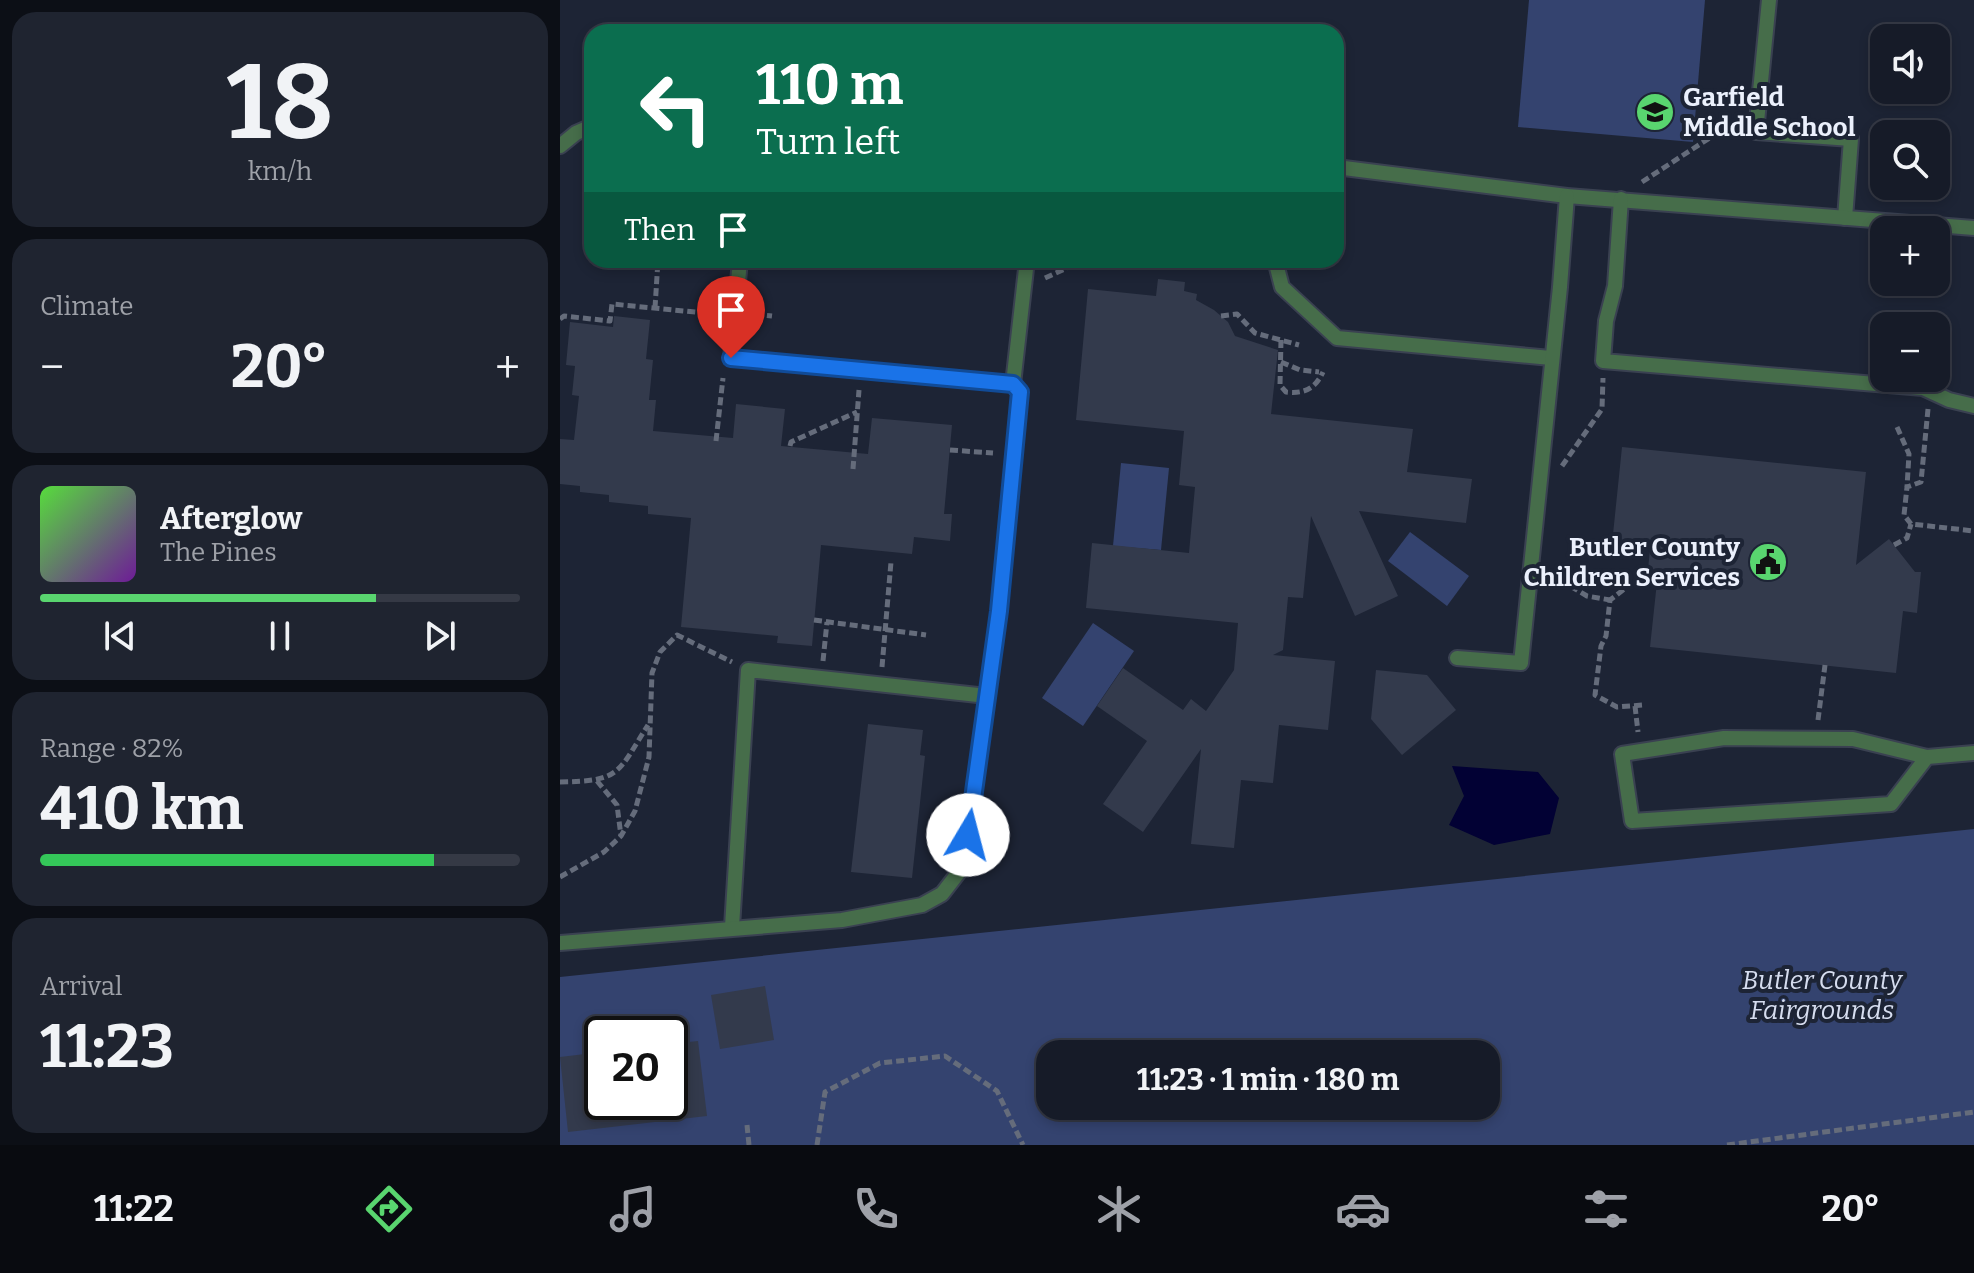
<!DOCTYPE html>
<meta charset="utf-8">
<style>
body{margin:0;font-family:Bitter,serif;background:#1f2430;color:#f1f3f6;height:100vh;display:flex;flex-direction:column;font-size:30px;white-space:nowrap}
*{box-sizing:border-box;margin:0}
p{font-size:26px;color:#9ea1a8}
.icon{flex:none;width:44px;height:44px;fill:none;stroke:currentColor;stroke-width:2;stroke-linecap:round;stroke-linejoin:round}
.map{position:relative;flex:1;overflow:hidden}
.sheet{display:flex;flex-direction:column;gap:12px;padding:12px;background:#0c0f16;width:560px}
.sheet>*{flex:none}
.top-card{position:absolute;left:24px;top:24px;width:760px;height:244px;border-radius:24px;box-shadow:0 4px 12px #0003,0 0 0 2px #353945;background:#0b6e4f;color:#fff;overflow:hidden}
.fabs{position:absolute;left:1310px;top:24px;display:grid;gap:16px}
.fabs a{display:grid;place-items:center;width:80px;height:80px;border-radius:16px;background:#161b28;box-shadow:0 4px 12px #0003,0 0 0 2px #353945;font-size:40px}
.speed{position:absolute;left:24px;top:1016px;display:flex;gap:16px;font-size:40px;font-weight:700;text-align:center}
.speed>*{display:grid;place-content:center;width:104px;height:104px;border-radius:50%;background:#161b28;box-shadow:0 4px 12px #0003,0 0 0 2px #353945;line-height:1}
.speed .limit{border:4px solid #111;border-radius:12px;background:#fff;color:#111}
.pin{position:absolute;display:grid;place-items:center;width:68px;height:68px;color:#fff;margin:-82px -34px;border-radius:50% 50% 50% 0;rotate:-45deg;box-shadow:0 0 8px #0007}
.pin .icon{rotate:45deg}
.me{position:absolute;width:88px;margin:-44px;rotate:8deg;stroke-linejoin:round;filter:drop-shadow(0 0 6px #0008)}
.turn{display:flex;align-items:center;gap:28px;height:168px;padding:0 40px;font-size:36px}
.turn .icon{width:104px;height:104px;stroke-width:2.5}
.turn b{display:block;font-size:56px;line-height:68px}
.then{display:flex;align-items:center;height:76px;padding:0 40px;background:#0003;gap:16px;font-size:30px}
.big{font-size:60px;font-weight:700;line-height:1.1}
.sheet .card{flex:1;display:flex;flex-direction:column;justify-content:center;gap:12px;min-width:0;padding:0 28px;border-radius:24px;background:#1f2430}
.sheet .dial{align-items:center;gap:0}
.dial b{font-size:104px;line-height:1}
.song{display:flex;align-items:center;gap:24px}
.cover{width:96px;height:96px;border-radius:12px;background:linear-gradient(135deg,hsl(110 70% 55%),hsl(280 70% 35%))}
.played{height:8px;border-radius:4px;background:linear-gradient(90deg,#59d56f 70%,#353945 70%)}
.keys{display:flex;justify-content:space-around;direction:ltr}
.heat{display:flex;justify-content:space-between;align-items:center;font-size:44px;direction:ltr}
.charge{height:12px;border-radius:6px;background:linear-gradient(90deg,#34c759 82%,#353945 0)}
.trip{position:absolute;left:476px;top:1040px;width:464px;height:80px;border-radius:24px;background:#161b28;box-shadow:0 4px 12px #0003,0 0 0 2px #353945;font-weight:700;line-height:80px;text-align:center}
.dock{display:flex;height:128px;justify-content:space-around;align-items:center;background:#090b10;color:#9ea1a8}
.dock .icon{width:56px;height:56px}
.dock .current{color:#59d56f}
.dock b{font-size:36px;color:#f1f3f6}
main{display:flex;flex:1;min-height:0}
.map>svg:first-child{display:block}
</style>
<main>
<section class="sheet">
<div class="card dial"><b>18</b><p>km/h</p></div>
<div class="card"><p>Climate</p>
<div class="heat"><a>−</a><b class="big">20°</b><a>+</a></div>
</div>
<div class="card">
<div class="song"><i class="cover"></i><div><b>Afterglow</b><p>The Pines</p></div></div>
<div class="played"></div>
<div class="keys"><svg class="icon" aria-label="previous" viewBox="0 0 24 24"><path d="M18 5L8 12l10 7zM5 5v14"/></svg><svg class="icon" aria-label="pause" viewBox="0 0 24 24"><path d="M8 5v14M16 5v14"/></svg><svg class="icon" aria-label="next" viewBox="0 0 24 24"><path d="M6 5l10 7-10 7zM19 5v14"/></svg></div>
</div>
<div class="card"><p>Range · 82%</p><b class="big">410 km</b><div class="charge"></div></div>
<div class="card"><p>Arrival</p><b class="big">11:23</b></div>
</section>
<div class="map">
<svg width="1414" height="1145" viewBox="0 0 1414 1145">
<rect width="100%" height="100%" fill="#1d2435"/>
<!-- green -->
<g fill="#34436f" fill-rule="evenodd">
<path d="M969,0H1145L1133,142L958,127Z"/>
<path d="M561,463L609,468L601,550L553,546Z"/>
<path d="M850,532L909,576L887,606L828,561Z"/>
<path d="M533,623L574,651L523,726L482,698Z"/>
<path d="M1414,829V1145H0V977ZM42,1034H110V1102H42ZM490,1054H926V1106H490Z"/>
</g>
<!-- water -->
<path fill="#020134" d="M892,766L978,772L999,798L990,834L934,845L889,825L904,796Z"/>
<!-- building -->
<g fill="#333a4c">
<path d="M598,279L625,282L624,291L637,294L636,300L654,310L668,322L675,336L718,350L711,414L853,429L847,472L912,479L906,523L799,511L838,596L795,616L751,516L743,598L728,597L723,650L713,655L775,661L768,730L719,725L713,783L681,780L674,848L631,844L641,749L583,832L543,804L587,741L537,706L563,668L623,710L631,699L646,711L674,670L678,623L526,608L532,543L629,553L635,487L619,485L624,431L516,420L528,289L596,296Z"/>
<path d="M54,316L90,320L86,359L93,360L89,400H96L93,431L173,438L176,404L225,409L221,446L308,454L312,418L392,425L384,514H392L390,541L354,537L352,554L261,545L252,646L217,643L218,636L121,627L131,518L88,514V506L49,502V495L20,492V486L0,484V439L14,440L19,396L12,395L15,366L6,365L10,322L53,327Z"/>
<path d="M1062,447L1306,472L1296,565L1329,539L1355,572H1361L1357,613L1343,611L1336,673L1090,647L1097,582L1087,581L1090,548L1052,544Z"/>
<path d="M816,670L867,675L896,710L842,755L811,719Z"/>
<path d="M308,724L363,730L360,755L365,756L352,878L291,872Z"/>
<path d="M205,986L214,1040L160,1049L151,995Z"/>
<path d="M138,1041L147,1116L8,1132L0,1057L42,1052V1102H110V1044Z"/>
</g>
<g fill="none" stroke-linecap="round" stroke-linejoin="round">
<!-- lane casing -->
<g stroke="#3a4151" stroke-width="18">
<g id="lane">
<path d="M1209,0L1196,132L1291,139L1285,218"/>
<path d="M0,146L16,133L32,126"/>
<path d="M776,167L1007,196L1414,228"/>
<path d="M1061,199L1055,286L1046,321L1043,361L1363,388L1389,400L1414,406"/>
<path d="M180,260L171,358L453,384"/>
<path d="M715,260L722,287L777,338L991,358"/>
<path d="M897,658L961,663L1000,287L1007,196"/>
<path d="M1367,757L1331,804L1072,821L1062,754L1164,738L1293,739L1367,757L1414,753"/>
<path d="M172,927L188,670L427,696"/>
<path d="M0,943L282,920L362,905L382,894L399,872L408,835L439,611L460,392L453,384L467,260"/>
</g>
</g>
<!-- path -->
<g stroke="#656c7b" stroke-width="5" stroke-dasharray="8 4" stroke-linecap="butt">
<path d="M1082,182L1151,137L1179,134"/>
<path d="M485,278L524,260"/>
<path d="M95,308L98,260"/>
<path d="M195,314L212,316"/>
<path d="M661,316L677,314L695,333L739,345"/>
<path d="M0,319L4,316L50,321L52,304L155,314"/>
<path d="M721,340L720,385L726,392C744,394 755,389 763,372"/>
<path d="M721,362L740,370L759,372"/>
<path d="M1368,409L1361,482L1347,487L1344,515L1351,524L1414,531"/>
<path d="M1337,427L1349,454L1347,487"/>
<path d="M156,441L163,378"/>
<path d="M230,446L231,442L297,412"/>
<path d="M390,450L433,453"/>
<path d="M1002,466L1042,409L1043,378"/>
<path d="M293,469L299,390"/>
<path d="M1334,545L1347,538L1351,524"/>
<path d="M990,574L1027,596L1050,600"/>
<path d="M254,620L366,635"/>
<path d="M263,661L267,622"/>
<path d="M322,667L331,562"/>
<path d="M1082,705L1057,707L1035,695L1041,646L1046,636L1050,600L1088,571"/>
<path d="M1075,706L1078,732"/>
<path d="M1258,720L1265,665"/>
<path d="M37,781L57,805L61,836"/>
<path d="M0,782C61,781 57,774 88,725"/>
<path d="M0,877L44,852L61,836L75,811L89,757L92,673L100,652L117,635L172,662"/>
<path d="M187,1125L189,1145"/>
<path d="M257,1145L265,1092L320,1063L385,1056L437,1091L463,1145"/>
<path d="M1167,1145L1414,1112"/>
</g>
<!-- lane -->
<use href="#lane" stroke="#466d4a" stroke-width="14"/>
</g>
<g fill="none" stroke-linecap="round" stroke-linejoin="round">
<!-- route casing -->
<g stroke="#114b97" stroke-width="20">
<path id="route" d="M171,358L453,384L460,392L439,611L408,835"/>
</g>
<!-- route -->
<use href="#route" stroke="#1a73e8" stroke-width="14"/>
</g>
<!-- icons -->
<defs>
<g id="school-disc" transform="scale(2)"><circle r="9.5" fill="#59d56f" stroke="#1d2435"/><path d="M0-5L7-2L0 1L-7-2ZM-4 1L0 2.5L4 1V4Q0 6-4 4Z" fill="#111"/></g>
<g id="civic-disc" transform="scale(2)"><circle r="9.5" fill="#59d56f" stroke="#1d2435"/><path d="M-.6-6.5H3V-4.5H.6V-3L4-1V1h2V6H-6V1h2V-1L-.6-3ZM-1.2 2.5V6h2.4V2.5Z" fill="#111"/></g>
</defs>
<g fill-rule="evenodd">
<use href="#school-disc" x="1095" y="112"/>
<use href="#civic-disc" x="1208" y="562"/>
</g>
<g text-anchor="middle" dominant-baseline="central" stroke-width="8" stroke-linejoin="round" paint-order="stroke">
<!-- poi labels -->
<g font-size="26" font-weight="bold" fill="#ebf0fc" stroke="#1d2435" text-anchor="start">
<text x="1123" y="97">Garfield<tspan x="1123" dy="30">Middle School</tspan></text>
<text x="1180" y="547" text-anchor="end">Butler County<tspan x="1180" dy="30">Children Services</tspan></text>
</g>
<!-- park labels -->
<g font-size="26" font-style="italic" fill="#d6ddef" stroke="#1d2435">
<text x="1262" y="980">Butler County<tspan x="1262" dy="30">Fairgrounds</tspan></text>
</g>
</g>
</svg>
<div class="fabs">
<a><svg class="icon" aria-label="sound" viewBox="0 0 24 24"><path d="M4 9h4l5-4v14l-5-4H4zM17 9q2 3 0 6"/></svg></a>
<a><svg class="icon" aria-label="search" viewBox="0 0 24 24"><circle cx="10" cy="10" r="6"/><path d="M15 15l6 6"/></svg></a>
<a>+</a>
<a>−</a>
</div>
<div class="speed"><div class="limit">20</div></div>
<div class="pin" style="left:171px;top:358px;background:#d93025"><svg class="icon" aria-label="arrive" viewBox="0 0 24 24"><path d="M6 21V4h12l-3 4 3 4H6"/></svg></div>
<svg class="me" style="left:408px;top:835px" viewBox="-20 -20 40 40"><circle r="19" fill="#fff"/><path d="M0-13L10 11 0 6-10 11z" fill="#1a73e8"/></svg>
<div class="trip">11:23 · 1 min · 180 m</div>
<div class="top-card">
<div class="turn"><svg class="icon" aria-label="left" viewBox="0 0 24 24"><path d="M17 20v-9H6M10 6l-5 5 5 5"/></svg><div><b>110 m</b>Turn left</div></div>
<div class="then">Then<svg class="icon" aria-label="arrive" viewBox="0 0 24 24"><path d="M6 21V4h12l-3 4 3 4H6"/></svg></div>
</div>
</div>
</main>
<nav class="dock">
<b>11:22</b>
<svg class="icon current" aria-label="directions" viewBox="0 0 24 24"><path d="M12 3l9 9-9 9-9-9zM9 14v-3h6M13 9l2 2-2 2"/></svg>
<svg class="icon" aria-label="music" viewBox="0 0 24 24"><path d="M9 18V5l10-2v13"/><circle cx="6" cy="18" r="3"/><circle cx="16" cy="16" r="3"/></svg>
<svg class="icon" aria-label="phone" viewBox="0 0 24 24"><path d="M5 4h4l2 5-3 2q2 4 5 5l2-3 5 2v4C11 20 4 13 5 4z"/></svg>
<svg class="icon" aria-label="climate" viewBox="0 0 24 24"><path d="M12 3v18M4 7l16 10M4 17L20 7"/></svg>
<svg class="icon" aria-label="car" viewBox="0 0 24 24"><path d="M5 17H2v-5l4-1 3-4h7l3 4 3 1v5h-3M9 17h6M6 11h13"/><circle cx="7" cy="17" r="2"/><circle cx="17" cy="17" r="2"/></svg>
<svg class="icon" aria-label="filters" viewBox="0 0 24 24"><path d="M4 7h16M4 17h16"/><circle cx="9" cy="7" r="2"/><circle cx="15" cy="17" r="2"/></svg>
<b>20°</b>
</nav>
